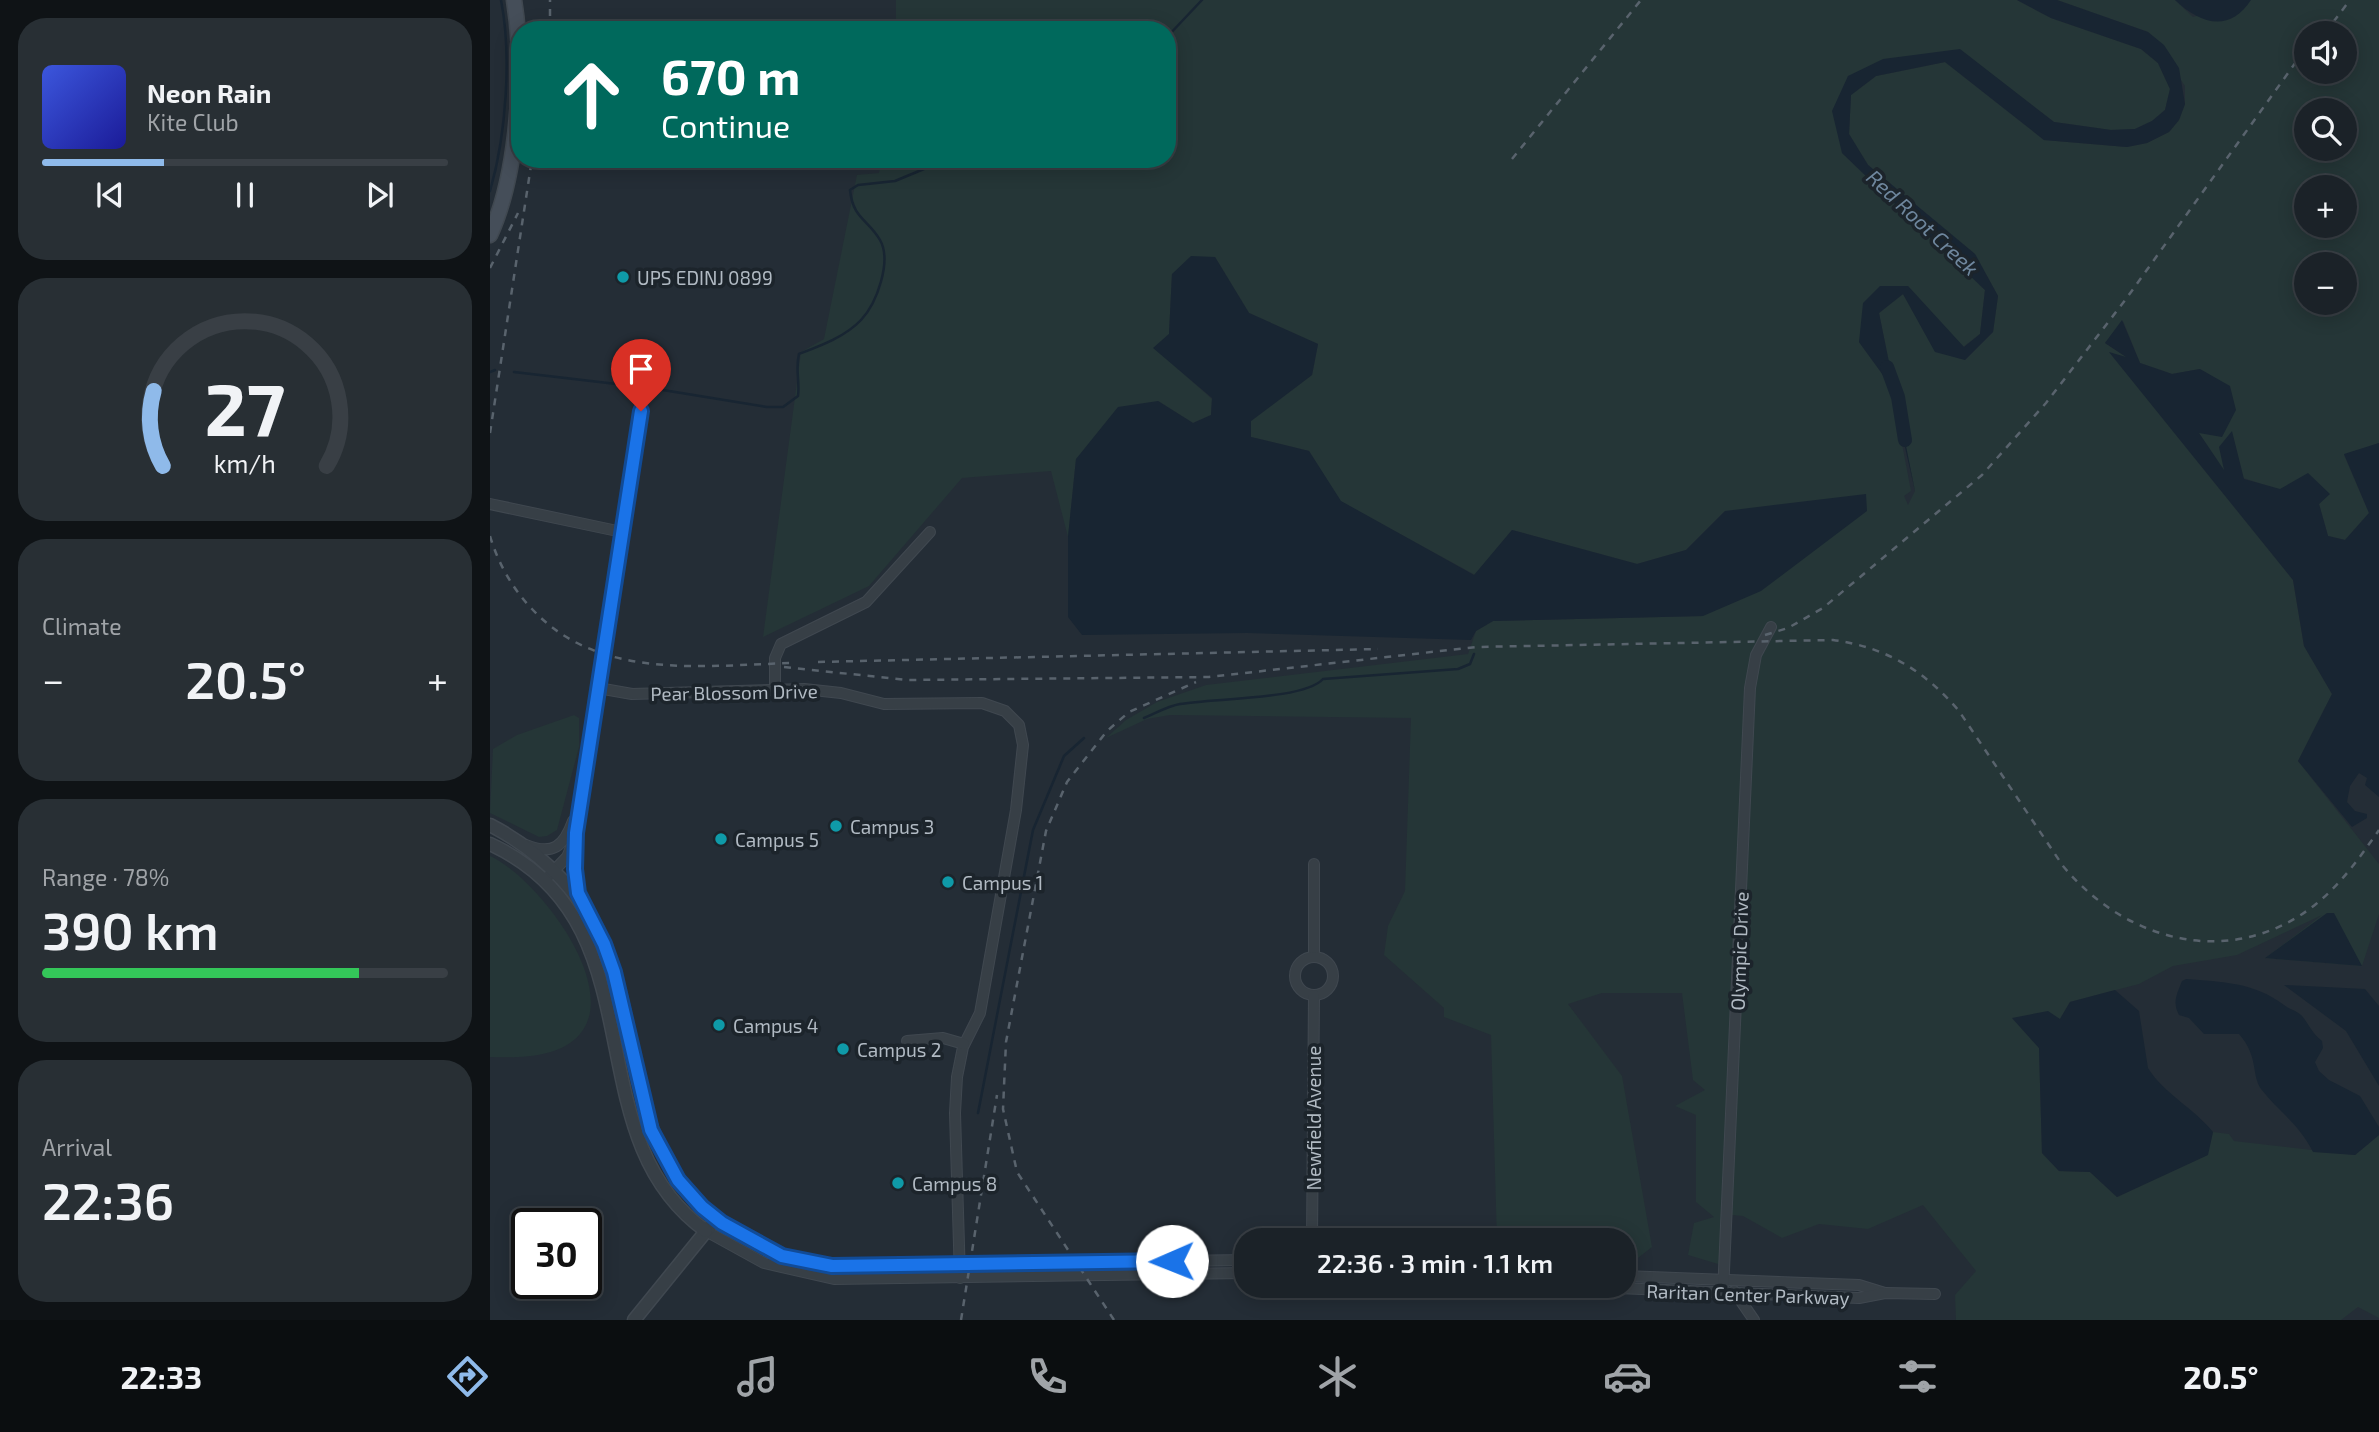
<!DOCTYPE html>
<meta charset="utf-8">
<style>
body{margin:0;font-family:"Exo 2",sans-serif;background:#282f34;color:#f1f3f6;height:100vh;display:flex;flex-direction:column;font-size:26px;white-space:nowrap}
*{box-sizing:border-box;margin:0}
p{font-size:23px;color:#a0a4a8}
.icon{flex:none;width:38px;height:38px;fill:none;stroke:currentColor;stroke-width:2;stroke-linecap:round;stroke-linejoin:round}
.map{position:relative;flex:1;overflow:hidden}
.details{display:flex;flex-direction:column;gap:18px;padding:18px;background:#0f1316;width:490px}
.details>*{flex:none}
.top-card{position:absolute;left:21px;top:21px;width:665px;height:147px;border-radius:28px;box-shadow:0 4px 18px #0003,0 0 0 2px #393f45;background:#00695c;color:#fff;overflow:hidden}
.controls{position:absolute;left:1804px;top:21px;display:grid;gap:14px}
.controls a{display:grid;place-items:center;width:63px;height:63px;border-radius:50%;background:#1b2228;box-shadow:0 4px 18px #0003,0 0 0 2px #393f45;font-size:35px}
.speed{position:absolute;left:21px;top:1208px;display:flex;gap:14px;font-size:35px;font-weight:700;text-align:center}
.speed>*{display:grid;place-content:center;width:91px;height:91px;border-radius:50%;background:#1b2228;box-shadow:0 4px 18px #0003,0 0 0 2px #393f45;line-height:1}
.speed .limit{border:4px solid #111;border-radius:10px;background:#fff;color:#111}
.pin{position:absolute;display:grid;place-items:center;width:60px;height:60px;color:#fff;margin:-72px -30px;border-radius:50% 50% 50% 0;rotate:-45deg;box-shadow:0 0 7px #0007}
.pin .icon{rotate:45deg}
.me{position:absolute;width:77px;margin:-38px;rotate:269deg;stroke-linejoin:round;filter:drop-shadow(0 0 5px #0008)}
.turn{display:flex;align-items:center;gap:24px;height:147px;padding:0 35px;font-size:32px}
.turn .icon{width:91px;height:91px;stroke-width:2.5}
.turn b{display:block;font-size:49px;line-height:60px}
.big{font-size:52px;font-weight:600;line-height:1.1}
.details .tile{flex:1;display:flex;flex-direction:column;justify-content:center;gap:10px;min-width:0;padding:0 24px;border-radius:28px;background:#282f34}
.details .dial{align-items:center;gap:0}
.dial svg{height:182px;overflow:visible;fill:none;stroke:#393f45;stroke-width:7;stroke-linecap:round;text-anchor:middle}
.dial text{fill:#f1f3f6;stroke:none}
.song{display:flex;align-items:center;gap:21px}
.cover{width:84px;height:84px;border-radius:10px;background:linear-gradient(135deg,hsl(230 70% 55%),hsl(240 70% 35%))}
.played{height:7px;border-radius:4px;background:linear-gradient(90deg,#8fbaea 30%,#393f45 30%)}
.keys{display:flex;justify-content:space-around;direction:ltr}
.heat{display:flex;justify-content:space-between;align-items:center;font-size:38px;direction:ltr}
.charge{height:10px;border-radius:5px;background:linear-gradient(90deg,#34c759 78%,#393f45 0)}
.trip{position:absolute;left:744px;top:1228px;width:402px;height:70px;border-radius:28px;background:#1b2228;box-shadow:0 4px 18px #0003,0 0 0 2px #393f45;font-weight:600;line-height:70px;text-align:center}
.tabs{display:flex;height:112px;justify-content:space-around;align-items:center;background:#0b0e10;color:#a0a4a8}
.tabs .icon{width:49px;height:49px}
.tabs .current{color:#8fbaea}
.tabs b{font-size:32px;color:#f1f3f6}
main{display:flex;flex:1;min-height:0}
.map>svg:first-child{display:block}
</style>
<main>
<section class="details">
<div class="tile">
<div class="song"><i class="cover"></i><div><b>Neon Rain</b><p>Kite Club</p></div></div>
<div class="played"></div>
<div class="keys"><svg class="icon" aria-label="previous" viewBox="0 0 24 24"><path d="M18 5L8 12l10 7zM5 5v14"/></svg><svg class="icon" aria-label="pause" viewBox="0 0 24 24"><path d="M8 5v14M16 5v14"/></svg><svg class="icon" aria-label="next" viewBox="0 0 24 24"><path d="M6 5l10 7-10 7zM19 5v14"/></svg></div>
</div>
<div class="tile dial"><svg viewBox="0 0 100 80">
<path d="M14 69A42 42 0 1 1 86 69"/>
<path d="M14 69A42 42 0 0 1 10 36" stroke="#8fbaea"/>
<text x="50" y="56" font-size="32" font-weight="700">27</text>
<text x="50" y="72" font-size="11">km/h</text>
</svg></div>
<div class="tile"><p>Climate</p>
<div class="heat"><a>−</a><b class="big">20.5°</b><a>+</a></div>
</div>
<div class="tile"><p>Range · 78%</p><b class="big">390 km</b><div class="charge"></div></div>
<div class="tile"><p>Arrival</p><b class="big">22:36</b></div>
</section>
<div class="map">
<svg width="1889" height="1320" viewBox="0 0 1889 1320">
<rect width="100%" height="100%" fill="#242d36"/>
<!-- green -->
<g fill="#253637" fill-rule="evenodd">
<path d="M406,0H1527L1561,18L1651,49L1668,63L1680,89L1675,110L1662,121L1645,129L1621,130L1564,122L1470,50L1358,76L1352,153L1495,290L1490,334L1473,347L1418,286H1390L1369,342L1401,386L1421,491L1414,496L1418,505L1425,491L1389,313L1413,294L1445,351L1475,360L1503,332L1508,296L1485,254L1378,165L1359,134L1361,95L1386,76L1455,62L1554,140L1637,147L1657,143L1679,132L1689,120L1695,104V86L1658,32L1567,0H1685L1703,17L1761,0H1889V443L1854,455L1879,513L1855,540L1838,536L1829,504L1839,494L1790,490L1735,472L1708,432L1710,369L1682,374L1650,363L1633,321L1615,343L1640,359L1620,353L1803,580L1814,646L1842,694L1808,761L1889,864V914L1872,966L1775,958L1832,915L1747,955L1683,966L1649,984L1580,1002L1570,1019H1523L1549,1048L1552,1153L1569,1171L1600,1172L1627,1197L1717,1155L1723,1132L1739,1134L1744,1141L1865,1155L1889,1135V1318L1868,1307L1851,1320H1466L1465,1295L1486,1271L1433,1205L1378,1229L1329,1224L1292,1238L1253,1216L1242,1215L1238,1267L1198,1255L1204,1223L1224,1217L1206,1202V1115L1185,1106L1215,1090L1203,1080L1192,993H1112L1078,1004L1132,1076L1162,1247L1135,1268L1134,1241H1007L1001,1035L954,1017V1008L894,955L898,926L915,891L921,718L680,715L657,719L616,738L636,720L667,702L716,685L978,654L986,631L1003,621L1213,616L1235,511L1196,550L1147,564L1022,530L985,575L850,501L819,451L761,437V421L822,375L828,344L759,313L725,257L682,274L679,334L664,348L722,399L721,415L703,423L668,401L586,459L578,537L561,471L472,478L379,586L273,637L311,352L334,339L367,175L389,173L391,159H677V30H406ZM1816,33H1855V72H1816ZM1816,110H1855V149H1816ZM1816,187H1855V226H1816ZM1816,264H1855V303H1816Z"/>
<path d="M84,715L89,718V747L67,830L57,836L49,837L0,813L3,749L27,735Z"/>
<path d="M0,856C46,877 131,985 90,1034C70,1058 29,1058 0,1057Z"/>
</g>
<!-- water -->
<g fill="#182532">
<path d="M1527,0H1567L1658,32L1674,45L1689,68L1695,104L1689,120L1679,132L1657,143L1637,147L1554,140L1455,62L1386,76L1361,95L1359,134L1378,165L1485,254L1508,296L1503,332L1475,360L1445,352L1413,294L1389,313L1425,491L1401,386L1369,342L1373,303L1390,286H1418L1474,347L1490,334L1495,290L1352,153L1342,111L1358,76L1393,59L1470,49L1564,122L1621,130L1645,129L1662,121L1675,110L1680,89L1668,63L1651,49L1561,18Z"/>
<path d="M1685,0H1761C1739,34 1709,23 1685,0Z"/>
<path d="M701,256L725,257L759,313L828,344L822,375L761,421V437L819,451L851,501L984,575L1022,530L1147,564L1196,550L1235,511L1376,494L1377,511L1271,591L1213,616L1003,621L986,631L981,640L757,633L592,635L578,617V537L586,459L628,407L668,401L703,423L721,415L722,398L663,348L679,334L682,274Z"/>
<path d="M1632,320L1650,363L1682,374L1710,369L1740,386L1746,410L1732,437L1709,433L1734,470L1729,447L1742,431L1754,479L1790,489L1818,473L1840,494L1829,504L1838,536L1855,540L1879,513L1854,454L1889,443V797L1875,785L1877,778L1869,773L1860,786L1857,802L1865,811L1877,814V818L1862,827L1808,761L1842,694L1814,646L1803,580L1619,352L1636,357L1615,343Z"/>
<path d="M1837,913H1844L1872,966L1775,958Z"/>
<path d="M1696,979C1732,982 1764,982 1794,1005C1799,1009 1808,1011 1812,1016C1820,1026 1822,1033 1832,1041L1833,1048L1825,1062L1829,1071L1839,1080L1870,1096L1889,1127V1135L1865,1155L1823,1152C1808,1123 1789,1112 1771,1089C1761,1074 1769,1057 1749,1034H1714L1699,1018L1689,1015C1682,1002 1687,994 1692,981Z"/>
<path d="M1794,985L1875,989L1889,1006V1086L1856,1031Z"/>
<path d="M1625,990L1649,1011L1658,1068C1674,1094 1704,1108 1723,1132L1718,1155L1627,1197L1600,1172L1569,1171L1552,1153L1549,1048L1522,1018L1558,1011L1570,1019L1580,1002Z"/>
</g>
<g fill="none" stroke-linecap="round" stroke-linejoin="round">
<!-- stream -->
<g stroke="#182532" stroke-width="2.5">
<path d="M677,37L712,0"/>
<path d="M0,191C16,136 22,56 11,0"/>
<path d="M0,372L5,370"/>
<path d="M24,372L135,385"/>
<path d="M173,390L277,407H293L308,396C310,381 305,369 309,354C330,346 355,337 371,320C387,303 402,261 390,240C378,219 363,219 360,190L368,185L405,181L458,159"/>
<path d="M654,718C666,713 678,706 690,704C722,698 814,700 833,679L968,669L980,664L984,654"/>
<path d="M488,1113L543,830L574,756L594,738"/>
</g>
<!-- river -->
<path stroke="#182532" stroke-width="14" d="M1397,367L1408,397L1415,440"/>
<!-- minor casing -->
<g stroke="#404850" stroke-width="12">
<g id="minor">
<path d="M0,504L132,532"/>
<path d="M108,688L142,694L314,689L351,693L394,704L492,703L515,711L529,725L533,745L526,810L490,1013L473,1047L467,1077L465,1113L470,1278"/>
<path d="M285,689V658L291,644L376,602L440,532"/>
<path d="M36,845C63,856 74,846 83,821"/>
<path d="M85,847V875L90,898"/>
<path d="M54,881L77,857L85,838L151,411"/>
<path d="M824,956V864"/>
<circle cx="824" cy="976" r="19"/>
<path d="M417,1041L453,1038L474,1044"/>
<path d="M226,1219L292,1256L342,1266L756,1260"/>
<path d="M216,1231L274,1263L344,1279L756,1273"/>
<path d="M822,1241L824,995"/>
<path d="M1134,1276L1369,1285L1395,1293"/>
<path d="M1079,1286L1369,1298L1395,1293L1445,1294"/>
<path d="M1244,1291L1264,1320"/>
<path d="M1233,1293L1260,688L1266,655L1281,627"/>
</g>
</g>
<!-- tertiary casing -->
<g stroke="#404850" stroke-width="15">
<g id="tertiary">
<path d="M0,825C54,853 99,899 119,957C153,1052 139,1149 226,1219L144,1320"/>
<path d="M0,844C174,924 80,1134 216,1231"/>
</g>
</g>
<!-- secondary casing -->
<g stroke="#404850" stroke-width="17">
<path id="secondary" d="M0,235C28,174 35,67 24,0"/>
</g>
<!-- minor -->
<use href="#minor" stroke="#373f46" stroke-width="10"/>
<!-- tertiary -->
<use href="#tertiary" stroke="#373f46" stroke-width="12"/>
<!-- secondary -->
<use href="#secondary" stroke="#454e59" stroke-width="14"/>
<!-- rail -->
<g stroke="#59636d" stroke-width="2.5" stroke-dasharray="7 7" stroke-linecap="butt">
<path d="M60,30V0"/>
<path d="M1835,33L1860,0"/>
<path d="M1022,159L1151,0"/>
<path d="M0,268L28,213"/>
<path d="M0,433L42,159"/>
<path d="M0,536C8,563 22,588 42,609C110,682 214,665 304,663"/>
<path d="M1275,635L1298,628L1333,608L1492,475L1556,403L1636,299L1816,48"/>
<path d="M328,662L888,649"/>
<path d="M294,667L417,680L719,677L986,647L1343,640C1396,647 1435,671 1469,711L1573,866C1637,943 1743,970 1826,904C1852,883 1870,857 1889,830"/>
<path d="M471,1320L507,1095"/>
<path d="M624,1320L527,1172L513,1109L516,1042L556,831L577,782L617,731L639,712L706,682"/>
</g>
</g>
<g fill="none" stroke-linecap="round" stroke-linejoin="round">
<!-- route casing -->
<g stroke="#114b97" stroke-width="18">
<path id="route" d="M151,411L86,833L85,869L88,893L114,944L124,972L161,1130L188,1180L212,1207L232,1223L292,1256L342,1266L682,1261"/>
</g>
<!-- route -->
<use href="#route" stroke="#1a73e8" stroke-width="12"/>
</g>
<!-- markers -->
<g fill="#0f9aa8" stroke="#1c242b" stroke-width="2.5">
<circle cx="133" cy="277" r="7"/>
<circle cx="346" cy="826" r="7"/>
<circle cx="231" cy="839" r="7"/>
<circle cx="458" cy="882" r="7"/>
<circle cx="229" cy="1025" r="7"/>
<circle cx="353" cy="1049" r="7"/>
<circle cx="408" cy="1183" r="7"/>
</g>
<g text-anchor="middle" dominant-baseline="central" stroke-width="7" stroke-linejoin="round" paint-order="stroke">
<!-- poi labels -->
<g font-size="19" fill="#b1bac3" stroke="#1c242b" text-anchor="start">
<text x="147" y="277">UPS EDINJ 0899</text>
<text x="360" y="826">Campus 3</text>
<text x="245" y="839">Campus 5</text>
<text x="472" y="882">Campus 1</text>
<text x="243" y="1025">Campus 4</text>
<text x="367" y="1049">Campus 2</text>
<text x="422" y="1183">Campus 8</text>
</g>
<!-- street labels -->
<g font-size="19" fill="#b1bac3" stroke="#1c242b">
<text transform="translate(244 692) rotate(-1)">Pear Blossom Drive</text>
<text transform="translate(1249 951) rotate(-88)">Olympic Drive</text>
<text transform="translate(823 1118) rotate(-90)">Newfield Avenue</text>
<text transform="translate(1258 1294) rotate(2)">Raritan Center Parkway</text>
</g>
<!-- water labels -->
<g font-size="21" font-style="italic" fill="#6f879e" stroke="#1c242b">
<text transform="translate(1433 222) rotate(43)">Red Root Creek</text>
</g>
</g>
</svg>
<div class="controls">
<a><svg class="icon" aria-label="sound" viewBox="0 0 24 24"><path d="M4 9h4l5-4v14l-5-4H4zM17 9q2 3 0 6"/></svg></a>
<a><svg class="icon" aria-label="search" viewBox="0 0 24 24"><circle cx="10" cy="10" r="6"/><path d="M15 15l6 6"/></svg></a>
<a>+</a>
<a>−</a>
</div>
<div class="speed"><div class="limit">30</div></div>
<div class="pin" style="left:151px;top:411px;background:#d93025"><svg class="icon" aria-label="arrive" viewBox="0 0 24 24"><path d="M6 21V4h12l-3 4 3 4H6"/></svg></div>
<svg class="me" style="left:682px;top:1261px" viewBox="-20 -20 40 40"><circle r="19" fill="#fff"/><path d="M0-13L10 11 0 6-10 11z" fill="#1a73e8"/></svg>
<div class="trip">22:36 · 3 min · 1.1 km</div>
<div class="top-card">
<div class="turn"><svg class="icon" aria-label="ahead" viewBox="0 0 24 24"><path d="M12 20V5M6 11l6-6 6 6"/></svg><div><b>670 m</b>Continue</div></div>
</div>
</div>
</main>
<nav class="tabs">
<b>22:33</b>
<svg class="icon current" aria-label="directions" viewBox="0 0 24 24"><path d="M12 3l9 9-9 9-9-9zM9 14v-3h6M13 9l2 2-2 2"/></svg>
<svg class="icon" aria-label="music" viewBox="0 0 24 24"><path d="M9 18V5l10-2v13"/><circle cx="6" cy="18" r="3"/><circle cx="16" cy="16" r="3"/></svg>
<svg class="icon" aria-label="phone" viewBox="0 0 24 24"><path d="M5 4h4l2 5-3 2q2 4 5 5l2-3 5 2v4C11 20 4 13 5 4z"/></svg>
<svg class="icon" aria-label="climate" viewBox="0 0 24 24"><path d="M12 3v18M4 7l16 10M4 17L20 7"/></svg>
<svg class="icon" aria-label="car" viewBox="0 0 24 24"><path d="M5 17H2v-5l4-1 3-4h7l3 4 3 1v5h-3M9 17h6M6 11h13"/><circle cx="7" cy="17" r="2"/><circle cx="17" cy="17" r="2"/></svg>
<svg class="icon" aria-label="filters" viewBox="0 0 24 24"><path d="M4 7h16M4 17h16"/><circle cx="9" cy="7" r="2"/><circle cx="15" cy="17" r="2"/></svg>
<b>20.5°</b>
</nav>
